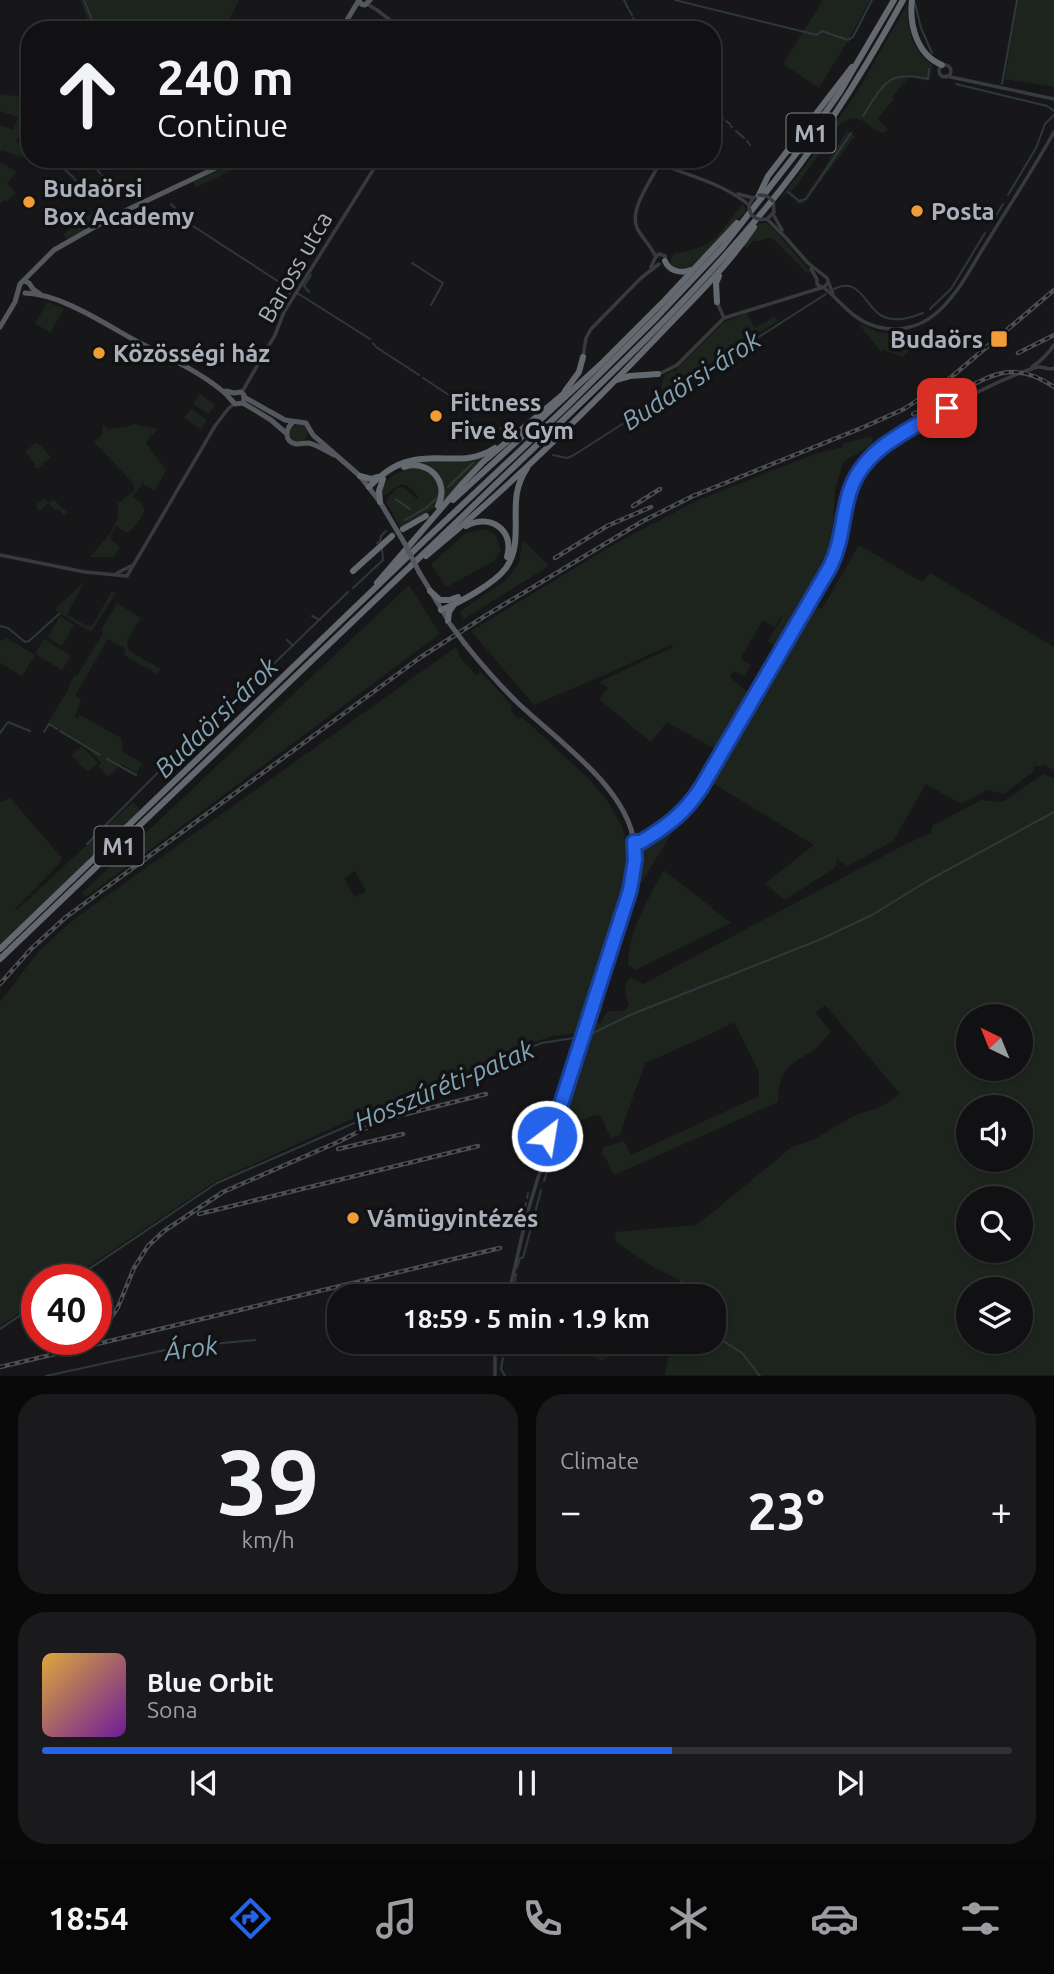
<!DOCTYPE html>
<meta charset="utf-8">
<style>
body{margin:0;font-family:Ubuntu,sans-serif;background:#1a1a1c;color:#f1f3f6;height:100vh;display:flex;flex-direction:column;font-size:26px;white-space:nowrap}
*{box-sizing:border-box;margin:0}
p{font-size:23px;color:#9c9da0}
.icon{flex:none;width:38px;height:38px;fill:none;stroke:currentColor;stroke-width:2;stroke-linecap:round;stroke-linejoin:round}
.map{position:relative;height:1376px;overflow:hidden}
.sheet{display:flex;flex-direction:column;gap:18px;padding:18px;background:#09090a;flex:1}
.sheet>*{flex:none}
.guide{position:absolute;left:21px;top:21px;width:700px;height:147px;border-radius:28px;box-shadow:0 2px 5px #0004,0 0 0 2px #303133;background:#111113;color:#f1f3f6;overflow:hidden}
.needle{width:46px;rotate:317deg}
.tools{position:absolute;left:956px;top:1004px;display:grid;gap:14px}
.tools a{display:grid;place-items:center;width:77px;height:77px;border-radius:50%;background:#111113;box-shadow:0 2px 5px #0004,0 0 0 2px #303133;font-size:35px}
.speed{position:absolute;left:21px;top:1264px;display:flex;gap:14px;font-size:35px;font-weight:700;text-align:center}
.speed>*{display:grid;place-content:center;width:91px;height:91px;border-radius:50%;background:#111113;box-shadow:0 2px 5px #0004,0 0 0 2px #303133;line-height:1}
.speed .limit{border:10px solid #d22;background:#fff;color:#111}
.pin{position:absolute;display:grid;place-items:center;width:60px;height:60px;color:#fff;margin:-30px;border-radius:14px;box-shadow:0 4px 10px #0006}
.me{position:absolute;width:77px;margin:-38px;rotate:31deg;stroke-linejoin:round;filter:drop-shadow(0 0 5px #0008)}
.turn{display:flex;align-items:center;gap:24px;height:147px;padding:0 21px;font-size:32px}
.turn .icon{width:91px;height:91px;stroke-width:2.5}
.turn b{display:block;font-size:49px;line-height:60px}
.big{font-size:52px;font-weight:700;line-height:1.1}
.sheet .card{flex:1;display:flex;flex-direction:column;justify-content:center;gap:10px;min-width:0;padding:0 24px;border-radius:28px;background:#1a1a1c}
.sheet .dial{align-items:center;gap:0}
.dial b{font-size:91px;line-height:1}
.song{display:flex;align-items:center;gap:21px}
.cover{width:84px;height:84px;border-radius:10px;background:linear-gradient(135deg,hsl(40 70% 55%),hsl(280 70% 35%))}
.played{height:7px;border-radius:4px;background:linear-gradient(90deg,#2563eb 65%,#303133 65%)}
.keys{display:flex;justify-content:space-around;direction:ltr}
.heat{display:flex;justify-content:space-between;align-items:center;font-size:38px;direction:ltr}
.sheet .tiles{flex:1;display:grid;gap:18px;grid-template-columns:1fr 1fr}
.card:last-child{grid-column:span 2}
.trip{position:absolute;left:327px;top:1284px;width:399px;height:70px;border-radius:28px;background:#111113;box-shadow:0 2px 5px #0004,0 0 0 2px #303133;font-weight:700;line-height:70px;text-align:center}
.menu{display:flex;height:112px;justify-content:space-around;align-items:center;background:#070708;color:#9c9da0}
.menu .icon{width:49px;height:49px}
.menu .on{color:#2563eb}
.menu b{font-size:32px;color:#f1f3f6}
.map>svg:first-child{display:block}
</style>
<div class="map">
<svg width="1054" height="1376" viewBox="0 0 1054 1376">
<rect width="100%" height="100%" fill="#171719"/>
<!-- green -->
<g fill="#1d241d" fill-rule="evenodd">
<path d="M80,0H239L224,30H92Z"/>
<path d="M823,0H870L849,39L819,88L783,64Z"/>
<path d="M1017,0H1054V87L1005,79Z"/>
<path d="M907,5C907,28 912,52 933,65L929,81L909,77L892,97L894,99L877,119L888,129L883,133C864,127 862,110 840,124L794,189L781,197L815,153L857,92Z"/>
<path d="M0,94L30,98V133L21,131L16,142L29,149L23,158L2,150L0,152V125L13,130L18,117L0,111Z"/>
<path d="M847,131L855,136L804,203L799,204L794,202L804,198L830,160L829,159Z"/>
<path d="M0,162L17,172L7,183L16,193L6,202L4,200L0,204Z"/>
<path d="M224,168H226L231,171L196,187L193,182Z"/>
<path d="M743,203L746,211L694,266L687,270L672,267C670,261 670,257 675,253C716,248 719,233 743,203Z"/>
<path d="M99,211L102,217L105,218L102,221L67,239L63,235L83,217Z"/>
<path d="M759,223H767L771,226L810,271L808,274L772,238C765,238 760,241 753,241L747,248L743,246Z"/>
<path d="M48,302L64,309L50,333L35,323Z"/>
<path d="M747,313L755,328L773,317L776,318L778,321L703,368L663,396L661,386L665,375L674,370L677,372V368L723,323Z"/>
<path d="M858,323L880,333H903L911,349L902,357L884,350L881,352Z"/>
<path d="M200,394L215,405L209,414L193,404Z"/>
<path d="M191,409L207,420L201,429L184,418Z"/>
<path d="M133,424L158,429L149,438L146,443L166,470L155,491L143,484L132,497L143,504L142,507L145,510C140,519 136,527 127,533L116,526L111,535V539L120,547L113,557H90C101,543 124,524 117,504L135,490L133,483L94,442L102,435L103,425L109,429L127,427Z"/>
<circle cx="299" cy="433" r="9"/>
<path d="M871,436L873,444L843,462L835,490L833,525L827,564L779,649L768,641L782,618L780,617L775,627L763,620L741,657L744,662L751,665L745,676L734,671L730,677L751,695L745,709L718,751L667,722L651,742L599,699L608,688L599,682L673,647L670,645L607,674L534,705L471,631L611,546L698,500L817,453L843,447L842,444Z"/>
<path d="M35,443L39,444L51,457L37,469L34,466L35,464L25,452Z"/>
<path d="M484,457L444,500V486L437,473L407,464L378,481L398,467L416,461Z"/>
<path d="M410,468L424,469L438,481L440,499L435,508L400,527L387,503V499L397,488L403,487L417,499L419,497C401,478 402,483 384,496L381,492C386,478 396,473 410,468Z"/>
<path d="M44,498L49,503L53,499L68,513L64,516L58,509L56,511L48,503L40,511L35,506Z"/>
<path d="M486,529L496,536L501,550L494,561L446,587L431,564L466,533Z"/>
<path d="M523,540L549,566L464,619L459,612L505,581L519,563Z"/>
<path d="M859,545L922,582L930,573L1054,647V770L1044,765L1037,767L1034,765V771L1004,794L987,790L961,804L926,784L893,841L848,866L836,859L837,864L832,870L784,900L765,883L814,845L709,781L813,605L822,609Z"/>
<path d="M85,581L67,614L85,625L92,626L112,591L116,593L91,632L56,611L57,607Z"/>
<path d="M409,585L440,634L86,897L82,893Z"/>
<path d="M117,603L141,618L127,640L128,648L131,652L161,669L157,674L124,655L126,649L108,639L75,695L81,699L75,717L78,718L80,715L121,738L123,752L142,763L137,773L121,764L108,777L98,766L101,763L85,746L48,723L69,688V686L74,676H77L102,635L103,631L101,630Z"/>
<path d="M60,616L74,625L62,646L48,637Z"/>
<path d="M5,637L35,655L22,676L0,663V640L3,641Z"/>
<path d="M44,639L71,656L62,670L35,654Z"/>
<path d="M456,647L459,651V656L476,675L481,672L512,706L511,711L518,719L522,717L588,778L607,800L622,826L627,848L624,883L581,1033L552,1036L526,1045L374,1109L216,1181L69,1279H37V1301L0,1326V1002L39,951L73,920ZM355,871L366,891L355,897L344,878Z"/>
<path d="M82,746L98,763L88,772L78,762L83,756L77,761L71,755Z"/>
<path d="M1043,774L1054,778V1375H665L669,1355L679,1348L676,1342H714V1297H689L678,1279L653,1267L616,1242L615,1232L697,1225L792,1147L815,1139L853,1116L881,1107L900,1094L825,1005L816,1013L831,1032C826,1037 821,1044 815,1049C789,1067 779,1066 778,1102L614,1175L605,1157L602,1156L603,1147L624,1141L631,1155L759,1096V1072L734,1022C727,1027 719,1029 711,1034L645,1063L620,1134L611,1139L601,1116L594,1115L571,1125L563,1121V1109L596,1005L603,1007L597,1022L601,1024L604,1016L609,1011H624L629,1005C626,994 622,986 630,977L643,984L906,844L931,833L932,826L981,800L1003,802ZM968,1017H1020V1069H968ZM968,1108H1020V1160H968ZM968,1199H1020V1251H968ZM968,1290H1020V1342H968Z"/>
<path d="M10,798L62,858L60,863L14,910H17L133,802L140,810L0,945V802Z"/>
<path d="M672,826L675,828L628,904L636,873L639,847Z"/>
<path d="M664,870L731,923L635,970L628,965C627,934 649,897 664,870Z"/>
<path d="M536,1344L569,1350L572,1348V1345L576,1344C574,1367 563,1353 552,1351C546,1350 540,1352 534,1351L533,1348Z"/>
<path d="M607,1348L610,1350V1355L602,1361L594,1357L580,1355L582,1351L596,1352Z"/>
</g>
<g fill="none" stroke-linecap="round" stroke-linejoin="round">
<!-- stream -->
<g stroke="#2d383d" stroke-width="2">
<path d="M84,0L96,30"/>
<path d="M624,0L628,8"/>
<path d="M675,0L817,35L822,31L848,40L853,37L872,0"/>
<path d="M915,3L921,28L932,53"/>
<path d="M629,10L632,15"/>
<path d="M633,18L636,23"/>
<path d="M613,20L624,30"/>
<path d="M638,27L639,29"/>
<path d="M956,84L1047,106L1054,111"/>
<path d="M1002,84L1017,0"/>
<path d="M713,108L717,111"/>
<path d="M718,113L723,118"/>
<path d="M863,116C883,85 887,69 928,79L929,69"/>
<path d="M726,121L730,124"/>
<path d="M731,126L732,127"/>
<path d="M736,131L744,138"/>
<path d="M747,141L750,145"/>
<path d="M87,159L90,161"/>
<path d="M157,159L158,162"/>
<path d="M91,163L100,173"/>
<path d="M62,167L73,177"/>
<path d="M102,175L112,184"/>
<path d="M74,179L84,188"/>
<path d="M113,186L124,197"/>
<path d="M86,190L96,199"/>
<path d="M788,192L799,201L806,199L851,133"/>
<path d="M1008,195L1036,148L1045,124L1054,115"/>
<path d="M171,204L190,224L293,291"/>
<path d="M992,222L1003,204"/>
<path d="M412,263L443,283L431,305"/>
<path d="M834,289C861,275 866,310 884,317C897,322 910,318 923,313"/>
<path d="M309,292L304,286L311,275"/>
<path d="M298,294L300,295"/>
<path d="M302,296L370,339"/>
<path d="M287,298L292,290"/>
<path d="M930,309L951,289L985,233"/>
<path d="M373,343L376,347L419,375"/>
<path d="M423,378L455,399"/>
<path d="M500,428L503,430"/>
<path d="M553,455L567,458L574,455L826,294"/>
<path d="M448,487L473,463"/>
<path d="M395,499L410,509"/>
<path d="M405,520L426,508L438,497"/>
<path d="M377,543L380,541L381,536L386,531"/>
<path d="M353,588L383,560L382,549"/>
<path d="M312,616L320,620"/>
<path d="M0,626L8,628L25,642L29,641L59,614"/>
<path d="M287,640L293,646"/>
<path d="M60,731L100,755"/>
<path d="M44,732L49,724L57,729"/>
<path d="M0,733L8,722L30,731"/>
<path d="M107,759L136,775"/>
<path d="M87,844L216,714L231,705L348,592"/>
<path d="M568,1130L566,1123L567,1114L590,1036"/>
<path d="M555,1148L566,1143"/>
<path d="M544,1181L553,1151"/>
<path d="M527,1198L528,1193"/>
<path d="M524,1209L526,1203"/>
<path d="M523,1211V1217"/>
<path d="M517,1268L520,1258H523L541,1190"/>
<path d="M74,1279L217,1183L512,1054L542,1043L587,1036L630,1015L819,940L872,915L929,880L1054,812"/>
<path d="M515,1282L516,1274"/>
<path d="M681,1282L688,1297"/>
<path d="M516,1297L518,1291"/>
<path d="M0,1329L37,1304"/>
<path d="M714,1335L742,1353L760,1376"/>
<path d="M503,1354L506,1342"/>
<path d="M503,1358L501,1369L505,1376"/>
<path d="M46,1376L179,1347L255,1340"/>
</g>
<!-- minor -->
<g stroke="#383a3e" stroke-width="3.5">
<path d="M367,4L377,10L403,30"/>
<circle cx="945" cy="71" r="6"/>
<path d="M946,76L1054,99"/>
<path d="M649,159C683,175 720,181 749,205L753,198L759,195"/>
<path d="M738,194L753,198"/>
<path d="M773,201L774,212L767,219L786,238L808,263L827,278L833,294"/>
<path d="M773,214L782,230"/>
<path d="M656,257C651,246 642,238 637,228C629,209 651,181 659,164"/>
<path d="M651,267L656,256L659,254L665,256V261"/>
<path d="M811,269L817,279V284L821,287"/>
<path d="M823,287C842,302 853,321 878,327C897,332 918,328 934,315C957,297 971,267 987,242C1009,206 1033,170 1054,132"/>
<path d="M717,302L724,318"/>
<path d="M583,357L586,338L591,329L641,278L659,264"/>
<path d="M1032,367C1039,362 1049,353 1054,345"/>
<path d="M659,374L677,365L724,318L824,287L828,283"/>
<path d="M242,392L275,335L284,312L380,159"/>
<path d="M0,555L85,572L127,576L215,426L228,409L234,404"/>
<path d="M117,573L131,566"/>
<path d="M636,841L660,828"/>
<path d="M634,842C661,839 687,809 701,788L830,567C834,559 838,551 840,542C846,521 845,499 855,479C869,450 899,437 925,422C961,400 997,380 1037,367C1044,366 1048,371 1054,368"/>
<path d="M546,1153C551,1144 559,1146 563,1138L560,1118"/>
<path d="M508,1297L527,1214L544,1158L547,1134L557,1122L559,1108L630,890L635,860L634,842"/>
<path d="M495,1376V1354L498,1342"/>
</g>
<!-- major -->
<g stroke="#54575d" stroke-width="5">
<path d="M359,0L361,4L365,5L370,0"/>
<path d="M341,30L359,0"/>
<path d="M24,281L29,283L33,289L40,294"/>
<path d="M25,293C62,294 106,325 140,343C167,357 196,370 220,389C227,394 230,399 235,404L243,403"/>
<path d="M0,327L15,302L20,284L54,250L112,217L235,159"/>
<path d="M226,391L234,393L241,392L244,395V400"/>
<path d="M244,397L285,420L306,423L313,435L360,476L380,502L405,544"/>
<path d="M243,403L271,420L286,433"/>
<path d="M293,422C286,428 283,441 296,444C297,444 307,443 308,443C316,444 326,451 334,455"/>
<path d="M419,572L448,620"/>
<path d="M465,644C482,665 499,685 519,704C558,741 626,787 634,842"/>
</g>
<!-- highway -->
<g stroke="#64686f" stroke-width="6">
<path d="M912,0C909,25 917,55 942,65"/>
<path d="M759,195L768,176L852,67"/>
<path d="M665,261C669,271 681,274 691,270"/>
<path d="M717,302L716,283L719,276"/>
<path d="M616,380L630,376L658,374"/>
<path d="M565,391L579,372L583,357"/>
<path d="M404,467C429,459 450,482 438,506"/>
<path d="M360,476L371,479L377,477"/>
<path d="M369,487C379,476 395,464 410,461C440,453 466,467 495,448"/>
<path d="M453,500L601,364L665,300L737,223"/>
<path d="M380,502L379,491L383,479"/>
<path d="M466,526C490,513 515,530 507,557"/>
<path d="M403,529L426,516"/>
<path d="M426,556C508,488 586,412 659,335C692,300 727,267 754,227"/>
<path d="M353,571L392,536"/>
<path d="M377,583L463,483L483,462L568,390"/>
<path d="M430,591L440,600H449L458,597"/>
<path d="M441,610C459,603 494,584 506,568C511,561 514,552 515,543C518,514 510,494 527,468"/>
<path d="M448,621L449,612L453,606"/>
<path d="M0,949L425,540L563,410L657,317L722,248L799,150L840,92L894,0"/>
<path d="M0,959C155,810 311,662 466,513C566,416 670,323 760,215C815,150 862,75 903,0"/>
</g>
<!-- rail casing -->
<g stroke="#4b4e53" stroke-width="4.5">
<g id="rail">
<path d="M1018,353L1054,335"/>
<path d="M913,414C925,409 937,404 948,398C987,378 1011,357 1054,387"/>
<path d="M633,506L660,489"/>
<path d="M555,558L607,526L651,507"/>
<path d="M0,984L31,949L66,917L421,657L485,616L643,521L693,496L864,427L904,409L949,379L1054,290"/>
<path d="M338,1149L403,1134"/>
<path d="M199,1214L478,1146"/>
<path d="M96,1333L109,1321L118,1307L134,1268L148,1246L164,1231L223,1192L338,1142L382,1120L486,1094"/>
<path d="M0,1367L500,1248"/>
</g>
</g>
<!-- rail -->
<use href="#rail" stroke="#121214" stroke-width="2" stroke-dasharray="5" stroke-linecap="butt"/>
<!-- minor-bridge -->
<g stroke="#383a3e" stroke-width="3.5">
<path d="M759,195L767,196L773,201"/>
<path d="M749,205C749,216 756,221 767,219"/>
</g>
<!-- major-bridge -->
<g stroke="#54575d" stroke-width="5">
<path d="M405,544L419,572"/>
<path d="M450,624L465,644"/>
</g>
</g>
<g fill="none" stroke-linecap="round" stroke-linejoin="round">
<!-- route casing -->
<g stroke="#184099" stroke-width="18">
<path id="route" d="M547,1136L551,1128L557,1127L561,1129V1104L630,890L635,860L634,842H641C667,826 684,814 701,788L830,567C843,540 841,521 849,494C862,448 910,430 947,408"/>
</g>
<!-- route -->
<use href="#route" stroke="#2563eb" stroke-width="12"/>
</g>
<!-- markers -->
<g fill="#f09c37" stroke="#121214" stroke-width="2.5">
<circle cx="29" cy="202" r="7"/>
<circle cx="917" cy="211" r="7"/>
<rect x="990" y="330" width="18" height="18" rx="3.5"/>
<circle cx="99" cy="353" r="7"/>
<circle cx="436" cy="416" r="7"/>
<circle cx="353" cy="1218" r="7"/>
</g>
<g text-anchor="middle" dominant-baseline="central" stroke-width="7" stroke-linejoin="round" paint-order="stroke">
<!-- shield labels -->
<g fill="#121214" stroke="#7c8188" stroke-width="2">
<rect x="786.5" y="113.5" width="49" height="39" rx="5"/>
<rect x="94.5" y="826.5" width="49" height="39" rx="5"/>
</g>
<g font-size="23" font-weight="bold" fill="#a9b0b9">
<text x="811" y="133">M1</text>
<text x="119" y="846">M1</text>
</g>
<!-- poi labels -->
<g font-size="24" font-weight="bold" fill="#a9b0b9" stroke="#121214" text-anchor="start">
<text x="43" y="188">Budaörsi<tspan x="43" dy="28">Box Academy</tspan></text>
<text x="931" y="211">Posta</text>
<text x="983" y="339" text-anchor="end">Budaörs</text>
<text x="113" y="353">Közösségi ház</text>
<text x="450" y="402">Fittness<tspan x="450" dy="28">Five &amp; Gym</tspan></text>
<text x="367" y="1218">Vámügyintézés</text>
</g>
<!-- street labels -->
<g font-size="24" fill="#a9b0b9" stroke="#121214">
<text transform="translate(295 267) rotate(-60)">Baross utca</text>
</g>
<!-- water labels -->
<g font-size="26" font-style="italic" fill="#81a2b3" stroke="#121214">
<text transform="translate(691 380) rotate(-33)">Budaörsi-árok</text>
<text transform="translate(216 717) rotate(-44)">Budaörsi-árok</text>
<text transform="translate(444 1085) rotate(-23)">Hosszúréti-patak</text>
<text transform="translate(191 1348) rotate(-7)">Árok</text>
</g>
</g>
</svg>
<div class="tools">
<a><svg class="needle" viewBox="-14 -14 28 28"><path d="M0-13l5 13h-10z" fill="#e53935"/><path d="M0 13l5-13h-10z" fill="#9c9da0"/></svg></a>
<a><svg class="icon" aria-label="sound" viewBox="0 0 24 24"><path d="M4 9h4l5-4v14l-5-4H4zM17 9q2 3 0 6"/></svg></a>
<a><svg class="icon" aria-label="search" viewBox="0 0 24 24"><circle cx="10" cy="10" r="6"/><path d="M15 15l6 6"/></svg></a>
<a><svg class="icon" aria-label="layers" viewBox="0 0 24 24"><path d="M12 4l9 5-9 5-9-5zM3 14l9 5 9-5"/></svg></a>
</div>
<div class="speed"><div class="limit">40</div></div>
<div class="pin" style="left:947px;top:408px;background:#d93025"><svg class="icon" aria-label="arrive" viewBox="0 0 24 24"><path d="M6 21V4h12l-3 4 3 4H6"/></svg></div>
<svg class="me" style="left:547px;top:1136px" viewBox="-20 -20 40 40"><circle r="17" fill="#2563eb" stroke="#fff" stroke-width="3"/><path d="M0-11L8 9 0 5-8 9z" fill="#fff"/></svg>
<div class="trip">18:59 · 5 min · 1.9 km</div>
<div class="guide">
<div class="turn"><svg class="icon" aria-label="ahead" viewBox="0 0 24 24"><path d="M12 20V5M6 11l6-6 6 6"/></svg><div><b>240 m</b>Continue</div></div>
</div>
</div>
<section class="sheet">
<div class="tiles">
<div class="card dial"><b>39</b><p>km/h</p></div>
<div class="card"><p>Climate</p>
<div class="heat"><a>−</a><b class="big">23°</b><a>+</a></div>
</div>
<div class="card">
<div class="song"><i class="cover"></i><div><b>Blue Orbit</b><p>Sona</p></div></div>
<div class="played"></div>
<div class="keys"><svg class="icon" aria-label="previous" viewBox="0 0 24 24"><path d="M18 5L8 12l10 7zM5 5v14"/></svg><svg class="icon" aria-label="pause" viewBox="0 0 24 24"><path d="M8 5v14M16 5v14"/></svg><svg class="icon" aria-label="next" viewBox="0 0 24 24"><path d="M6 5l10 7-10 7zM19 5v14"/></svg></div>
</div>
</div>
</section>
<nav class="menu">
<b>18:54</b>
<svg class="icon on" aria-label="directions" viewBox="0 0 24 24"><path d="M12 3l9 9-9 9-9-9zM9 14v-3h6M13 9l2 2-2 2"/></svg>
<svg class="icon" aria-label="music" viewBox="0 0 24 24"><path d="M9 18V5l10-2v13"/><circle cx="6" cy="18" r="3"/><circle cx="16" cy="16" r="3"/></svg>
<svg class="icon" aria-label="phone" viewBox="0 0 24 24"><path d="M5 4h4l2 5-3 2q2 4 5 5l2-3 5 2v4C11 20 4 13 5 4z"/></svg>
<svg class="icon" aria-label="climate" viewBox="0 0 24 24"><path d="M12 3v18M4 7l16 10M4 17L20 7"/></svg>
<svg class="icon" aria-label="car" viewBox="0 0 24 24"><path d="M5 17H2v-5l4-1 3-4h7l3 4 3 1v5h-3M9 17h6M6 11h13"/><circle cx="7" cy="17" r="2"/><circle cx="17" cy="17" r="2"/></svg>
<svg class="icon" aria-label="filters" viewBox="0 0 24 24"><path d="M4 7h16M4 17h16"/><circle cx="9" cy="7" r="2"/><circle cx="15" cy="17" r="2"/></svg>
</nav>
